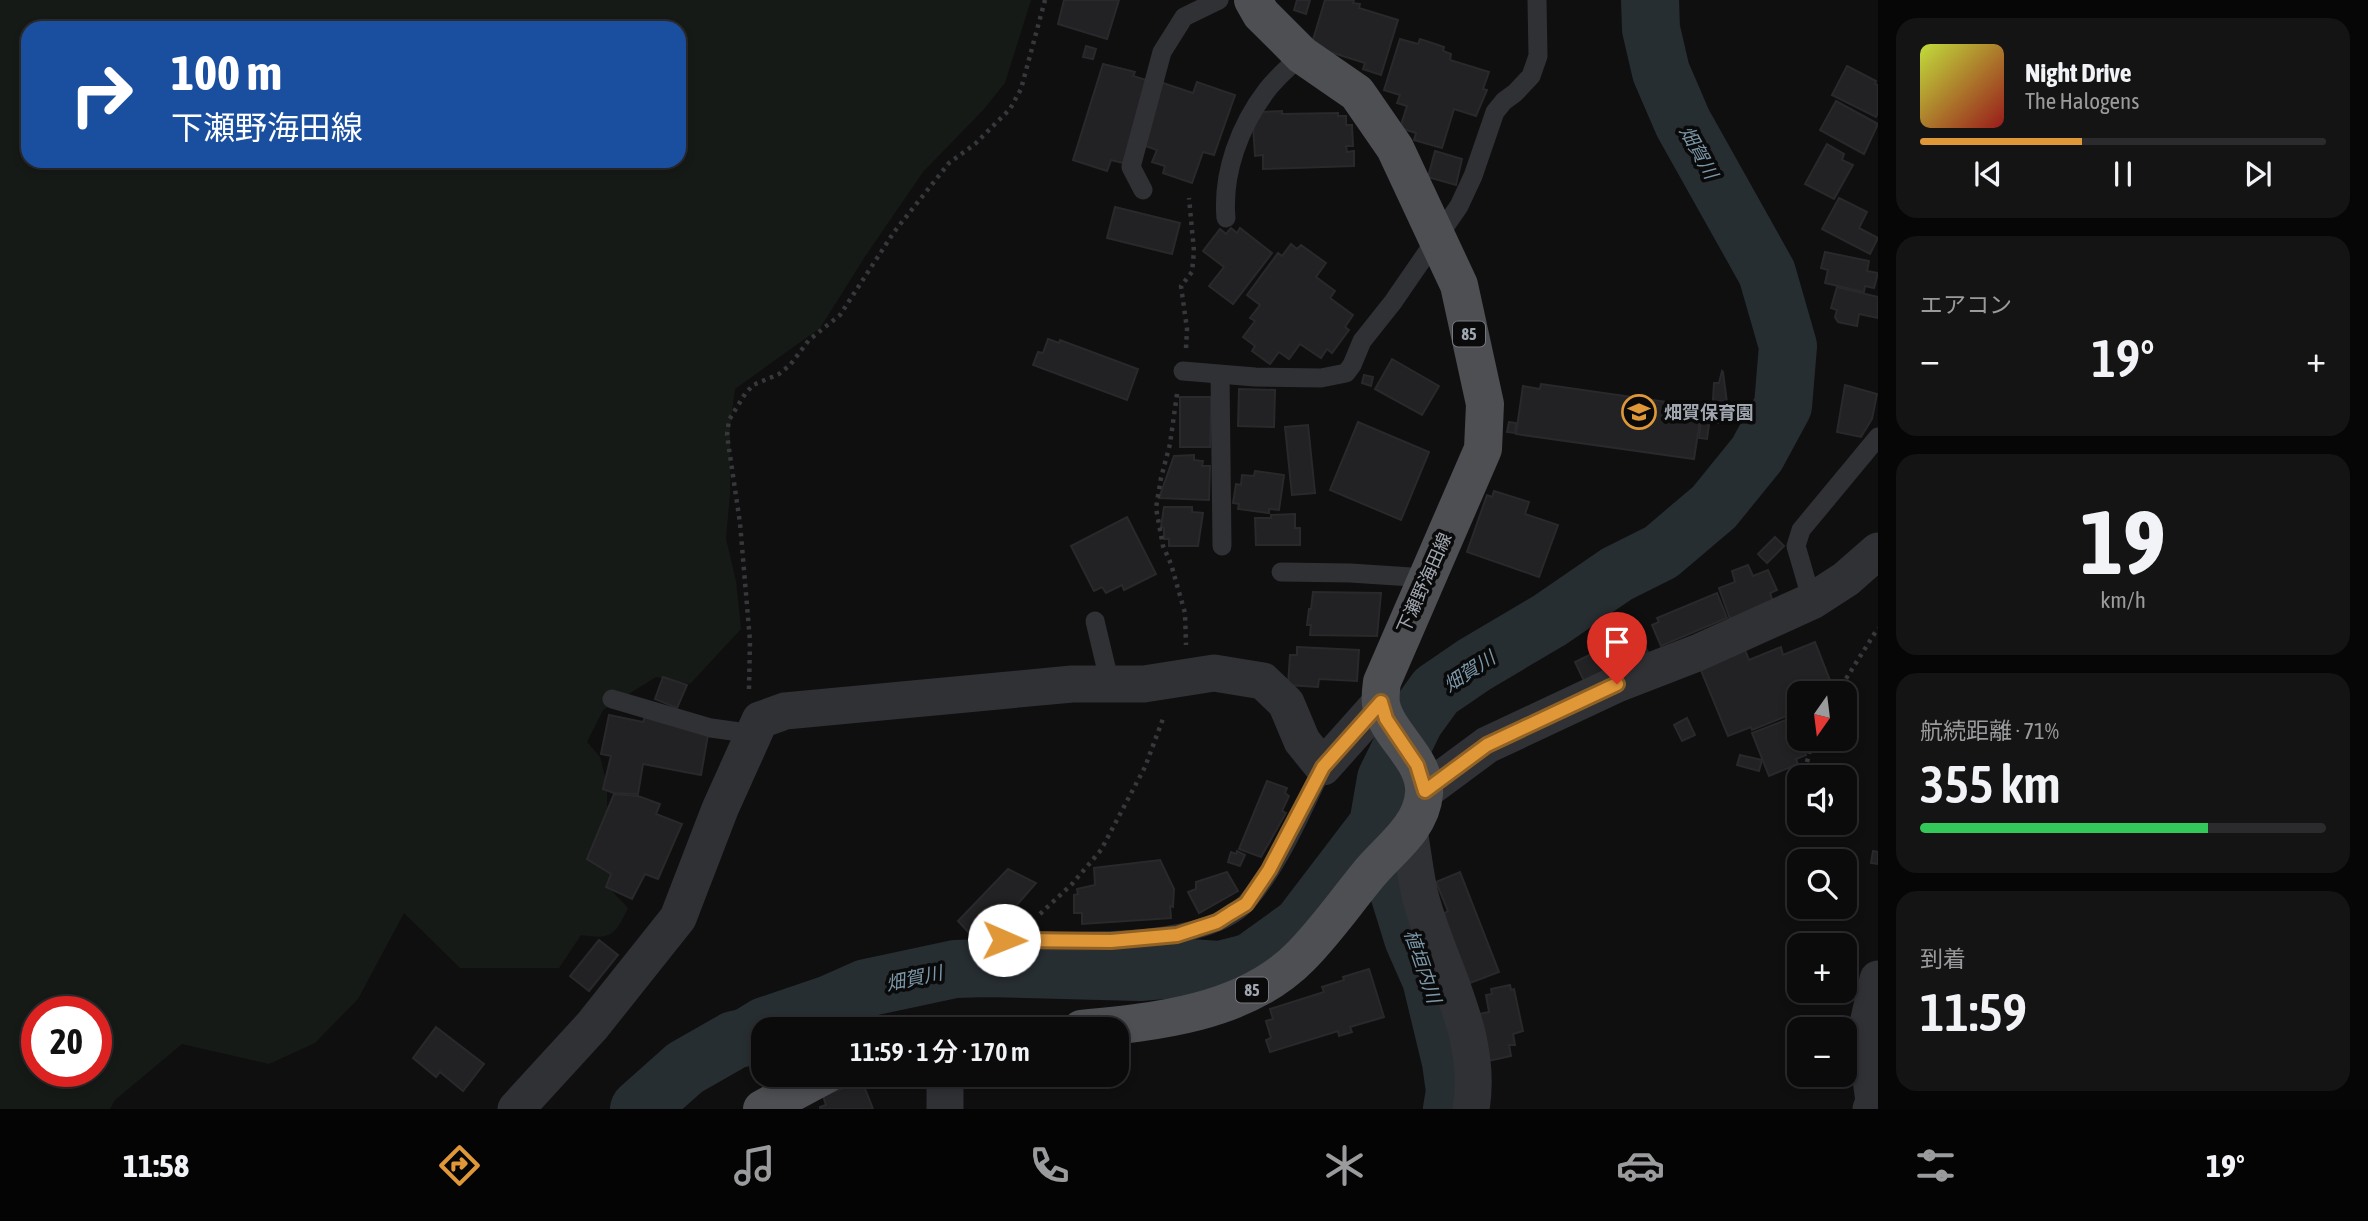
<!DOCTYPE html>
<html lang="ja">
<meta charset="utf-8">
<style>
body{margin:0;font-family:"Asap Condensed","Noto Sans JP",sans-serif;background:#141415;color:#f1f3f6;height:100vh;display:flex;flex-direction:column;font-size:26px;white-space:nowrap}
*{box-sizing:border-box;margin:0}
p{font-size:23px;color:#9a9b9d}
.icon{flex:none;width:38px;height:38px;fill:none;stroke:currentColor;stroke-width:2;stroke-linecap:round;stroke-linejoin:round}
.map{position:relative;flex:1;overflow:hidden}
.drawer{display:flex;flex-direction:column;gap:18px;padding:18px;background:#060607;width:490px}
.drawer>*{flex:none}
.guide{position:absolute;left:21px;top:21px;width:665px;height:147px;border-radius:21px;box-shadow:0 4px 10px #0003,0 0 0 2px #2b2b2d;background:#1a4fa0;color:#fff;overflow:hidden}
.needle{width:46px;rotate:194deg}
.controls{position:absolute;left:1787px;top:681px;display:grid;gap:14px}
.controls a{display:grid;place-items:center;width:70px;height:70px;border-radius:14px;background:#0b0b0c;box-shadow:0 4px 10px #0003,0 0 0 2px #2b2b2d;font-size:35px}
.speed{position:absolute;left:21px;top:996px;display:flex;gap:14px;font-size:35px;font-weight:700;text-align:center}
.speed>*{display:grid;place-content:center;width:91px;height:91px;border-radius:50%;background:#0b0b0c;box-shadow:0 4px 10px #0003,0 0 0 2px #2b2b2d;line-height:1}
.speed .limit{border:10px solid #d22;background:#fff;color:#111}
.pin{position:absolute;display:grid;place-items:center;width:60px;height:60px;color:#fff;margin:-72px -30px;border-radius:50% 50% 50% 0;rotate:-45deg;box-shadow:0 0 7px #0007}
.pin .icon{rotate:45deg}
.me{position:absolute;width:77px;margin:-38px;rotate:91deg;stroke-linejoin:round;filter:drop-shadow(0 0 5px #0008)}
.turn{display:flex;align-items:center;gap:24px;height:147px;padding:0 35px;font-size:32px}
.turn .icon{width:91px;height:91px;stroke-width:2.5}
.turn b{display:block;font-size:49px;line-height:60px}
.big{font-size:52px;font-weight:600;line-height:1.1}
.drawer .widget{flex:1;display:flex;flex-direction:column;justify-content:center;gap:10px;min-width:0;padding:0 24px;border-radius:21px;background:#141415}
.drawer .dial{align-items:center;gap:0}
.dial b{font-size:91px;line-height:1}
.song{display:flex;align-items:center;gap:21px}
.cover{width:84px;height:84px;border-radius:10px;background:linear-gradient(135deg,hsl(70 70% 55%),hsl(0 70% 35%))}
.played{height:7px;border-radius:4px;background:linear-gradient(90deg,#df9738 40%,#2b2b2d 40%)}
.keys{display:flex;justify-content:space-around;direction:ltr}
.heat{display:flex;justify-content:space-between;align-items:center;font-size:38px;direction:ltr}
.charge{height:10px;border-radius:5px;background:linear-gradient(90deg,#34c759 71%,#2b2b2d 0)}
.trip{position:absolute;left:751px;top:1017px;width:378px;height:70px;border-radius:21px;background:#0b0b0c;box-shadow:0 4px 10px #0003,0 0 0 2px #2b2b2d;font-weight:600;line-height:70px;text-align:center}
.menu{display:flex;height:112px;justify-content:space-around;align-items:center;background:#040405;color:#9a9b9d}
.menu .icon{width:49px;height:49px}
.menu .active{color:#df9738}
.menu b{font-size:32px;color:#f1f3f6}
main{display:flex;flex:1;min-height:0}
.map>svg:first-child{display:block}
</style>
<main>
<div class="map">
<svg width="1878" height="1109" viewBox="0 0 1878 1109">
<rect width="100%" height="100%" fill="#0f0f10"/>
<!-- green -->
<path fill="#161a16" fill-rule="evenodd" d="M0,0H1031L1005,83L984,109L923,172L866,255L820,328L735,389L730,426V493L726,539L736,581L741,629L690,684L656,677L603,710L587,742L600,757L607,785V844L611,890L628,908C615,935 612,940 581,935L559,968H460L404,913L358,999L315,1043L269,1064L182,1044L115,1100L110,1109H0ZM28,28H679V161H28ZM37,1012H96V1071H37Z"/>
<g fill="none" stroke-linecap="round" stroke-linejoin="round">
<!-- river -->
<g stroke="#272e32" stroke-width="58">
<path d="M1378,825L1413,938L1431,979L1451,1062L1455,1091L1452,1109"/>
<path d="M639,1109L685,1068L734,1040L747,1037L765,1026L830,1004L866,988L955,969L987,968L1139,972L1188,968L1220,970L1251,962L1301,926L1378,825L1386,779L1415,720L1436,691L1474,665L1550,620L1617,574L1661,552L1714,507L1757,454L1783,406L1788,346L1767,273L1683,123L1661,72L1651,29L1650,0"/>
</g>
</g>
<!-- building -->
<g fill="#222224" stroke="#29292c" stroke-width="2">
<path d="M1064,0H1119L1107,39L1058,24Z"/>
<path d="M1297,0H1310L1306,14L1294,10Z"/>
<path d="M1325,0H1354L1353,3L1360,4L1359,8L1398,20L1381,75L1363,69L1365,63L1311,46Z"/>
<path d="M1400,39L1418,44L1420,39L1444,47L1443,51L1451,54L1450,60L1489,72L1483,89L1487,90L1476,116L1454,109L1442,148L1414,140L1416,133L1400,128L1407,106L1397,103L1400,95L1384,90Z"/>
<path d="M1086,46L1096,49L1093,59L1083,57Z"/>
<path d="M1103,64L1135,72L1133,76L1149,81L1123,163L1111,160L1107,171L1073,160Z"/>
<path d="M1847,66L1876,81L1875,84L1878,85V113L1876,117L1832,95Z"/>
<path d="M1160,82L1193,93L1197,82L1235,95L1214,155L1203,152L1192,183L1163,173L1165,166L1152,162L1157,150L1143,145Z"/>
<path d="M1836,101L1878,124L1864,154L1820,130Z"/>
<path d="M1282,111V114L1338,113V116H1346V125H1352L1353,146H1346L1347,152L1354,151V166L1263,169V155L1255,156L1253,124L1260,112Z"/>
<path d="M1827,144L1844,154L1842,160L1853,165L1834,199L1805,184Z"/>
<path d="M1435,151L1462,159L1456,185L1428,177Z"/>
<path d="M1839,198L1867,212L1859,228L1878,238L1870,254L1822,229Z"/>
<path d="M1115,207L1180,223L1172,254L1107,238Z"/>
<path d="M1231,228L1237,233L1240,228L1272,253L1233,304L1209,286L1224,267L1203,251L1220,229L1226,234Z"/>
<path d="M1291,244L1297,249L1301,245L1326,263L1316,277L1335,291L1330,298L1353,315L1345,327L1349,330L1332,353L1327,349L1321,358L1300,344L1289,359L1279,352L1270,364L1252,351L1255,346L1243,337L1255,321L1250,318L1260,305L1247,295L1278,253L1282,256Z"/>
<path d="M1825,252L1869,261L1867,271L1878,273L1874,288L1865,286L1864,292L1825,283L1828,270L1821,268Z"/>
<path d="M1837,287L1878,297V318L1859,314L1857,326L1838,322L1835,317L1837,310L1831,308Z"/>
<path d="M1048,339L1059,343L1060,340L1138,369L1127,400L1033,365L1038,352L1043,353Z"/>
<path d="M1392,359L1439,386L1422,415L1375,389Z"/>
<path d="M1722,371L1723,372L1727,403L1713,400L1714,383H1719Z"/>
<path d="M1364,375L1373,377L1371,386L1362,383Z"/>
<path d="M1541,384L1702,407L1694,459L1516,434L1523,386L1540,389Z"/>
<path d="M1845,385L1877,394L1872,419L1861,437L1837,432Z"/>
<path d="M1239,389L1275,390L1274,427L1238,426Z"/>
<path d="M1180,397H1211L1210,447H1180Z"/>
<path d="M1719,402L1727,403L1719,423H1716Z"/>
<path d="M1702,410H1711L1707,439L1699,438Z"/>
<path d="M1358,422L1429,452L1401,520L1330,490Z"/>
<path d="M1509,422L1516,423L1515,433L1507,432Z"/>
<path d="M1308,425L1315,493L1292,495L1285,427Z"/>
<path d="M1194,455V460L1203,461L1202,466H1210L1209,500L1159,498L1174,456Z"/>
<path d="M1255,471L1284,475L1279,510L1269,509V513L1238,509L1239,504L1233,503L1236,484L1241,485L1242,475L1254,476Z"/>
<path d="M1494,491L1529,502L1525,514L1558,525L1539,577L1467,552L1487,495L1492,497Z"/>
<path d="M1164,507H1192V512L1203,513L1198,546H1169V539H1164V528L1161,527Z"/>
<path d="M1295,514V528H1300V545H1256L1255,518H1271V515Z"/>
<path d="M1127,517L1156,574L1124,590L1122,585L1106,593L1102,587L1094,591L1071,546Z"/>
<path d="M1775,537L1784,546L1767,563L1758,554Z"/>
<path d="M1748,565L1753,576L1768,570L1777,590L1770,593L1773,602L1730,619L1719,588L1735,582L1732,571Z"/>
<path d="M1313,592L1381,593L1377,636L1310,635L1311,625H1307L1309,609H1311Z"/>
<path d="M1717,593L1727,618L1661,646L1652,625L1659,622L1657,618Z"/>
<path d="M1637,632L1648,652L1585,683L1575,662Z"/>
<path d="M1815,642L1833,688L1830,693H1799V711L1752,730L1751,727L1728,736L1700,668L1745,650L1749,660L1781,647L1783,655Z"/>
<path d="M1297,647L1359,650L1357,681L1319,679L1318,687L1288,685L1290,655H1297Z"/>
<path d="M663,677L687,685L677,708L655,699Z"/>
<path d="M609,715L643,722L645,717L708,735L701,775L643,764L638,794L614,793L603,789L611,756L601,754Z"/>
<path d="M1799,715V738L1806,755L1796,759L1798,764L1769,776L1752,733Z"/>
<path d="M1687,718L1695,735L1682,741L1674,725Z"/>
<path d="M1740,755L1762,760L1759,771L1737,765Z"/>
<path d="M1267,781L1287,788L1285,793L1289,796L1282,811L1286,813L1261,857L1239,849Z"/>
<path d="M614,794L638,796L660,804L656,814L682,824L658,879L645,874L632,899L606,887L611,874L587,859Z"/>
<path d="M1237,851L1245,855L1240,866L1228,862L1231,852L1236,854Z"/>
<path d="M1873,851L1878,852V864L1871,863Z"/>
<path d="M1160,860L1174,889L1173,907L1170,906L1171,918L1082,924V913H1074V895L1078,894L1077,889L1095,885L1094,868Z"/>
<path d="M1008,869L1036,883L996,929L988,923L981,932L977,928L970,934L958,921Z"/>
<path d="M1227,872L1238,891L1199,913L1188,892L1196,889V882Z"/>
<path d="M1460,872L1499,972L1470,983L1443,914L1448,911L1436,882Z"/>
<path d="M599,940L618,955L589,991L570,976Z"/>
<path d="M1369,969L1384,1017L1350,1027L1352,1032L1339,1036L1338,1031L1270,1052L1266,1040L1271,1038L1266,1021L1273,1019L1270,1009L1324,992L1322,987L1344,980L1343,977Z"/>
<path d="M1510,985L1511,990L1514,989L1523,1031L1513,1034L1515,1045H1509L1511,1056L1488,1061L1479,1014L1489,1012L1486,995L1492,994L1491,989Z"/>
<path d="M436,1027L484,1064L463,1091L440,1072L436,1077L413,1058Z"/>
<path d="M862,1081L873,1109H820V1107L826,1105L823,1096Z"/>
</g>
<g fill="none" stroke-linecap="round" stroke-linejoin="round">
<!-- path -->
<g stroke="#36383b" stroke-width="4.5" stroke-dasharray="3.5 5" stroke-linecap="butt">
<path d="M1186,348L1187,329L1181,286L1192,272L1194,251L1189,198"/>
<path d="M1177,394L1170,444L1161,478L1156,508L1163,546L1171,564L1185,613L1186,645"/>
<path d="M749,689L750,641L740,523L727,435L729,420L745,394L753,385L779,374L790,365L809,340L840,315L894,232L949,163L975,144L1010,109L1021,89L1045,0"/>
<path d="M1837,693L1878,628"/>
<path d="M1807,762L1813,738"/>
<path d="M1040,914L1072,884L1101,850L1145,767L1164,716"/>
</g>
<!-- lane -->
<g stroke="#303135" stroke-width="19">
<path d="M1143,190L1131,167L1162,52L1184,17L1219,0"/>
<path d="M1226,218C1222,173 1240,125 1267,90C1277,77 1290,66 1302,55"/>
<path d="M1183,371L1255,377L1321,378L1346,373L1352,365L1362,341L1393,302L1459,206L1473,176L1495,112L1504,101L1515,93L1531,76L1538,56L1537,0"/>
<path d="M1220,375L1222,546"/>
<path d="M1281,572L1350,573L1427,578"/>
<path d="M1812,601L1796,546L1801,530L1878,437"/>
<path d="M1095,621L1110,684"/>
<path d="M612,699L711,728L754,734"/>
<path d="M1004,940C1064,941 1205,950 1247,902C1279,865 1302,811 1323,767"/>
</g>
<!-- street -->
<g stroke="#303135" stroke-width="37">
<path d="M1425,791L1487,745L1617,684L1697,653L1812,601L1846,579L1878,551"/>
<path d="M1409,831C1413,852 1415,874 1420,895C1438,966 1484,1033 1471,1109"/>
<path d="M516,1109L592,1026L678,918L720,809L760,720L785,711L1072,684H1144L1214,673L1263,681L1286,703L1302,741L1323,767L1381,702"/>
<path d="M945,1109V1074"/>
<path d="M1871,1109L1874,1101L1865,1037L1878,979"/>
</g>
<!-- primary -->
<g stroke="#4d4f53" stroke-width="38">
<path d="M1081,1029C1155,1022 1245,1013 1300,957C1325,932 1345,903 1368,875C1388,850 1421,829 1424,794C1427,759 1387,736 1381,704C1380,697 1381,689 1382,682L1483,449L1485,404L1459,285L1395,148L1357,93L1302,55L1261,14L1253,0"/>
<path d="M762,1109L827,1074"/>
</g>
</g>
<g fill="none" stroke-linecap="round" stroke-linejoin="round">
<!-- route casing -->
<g stroke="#916224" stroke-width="18">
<path id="route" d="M1004,940L1111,941L1177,935L1217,922L1231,913L1246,904L1269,870L1323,767L1381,702L1386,719L1417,765L1425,791L1487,745L1617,684"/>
</g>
<!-- route -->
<use href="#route" stroke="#df9738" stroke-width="12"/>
</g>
<!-- icons -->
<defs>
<g id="school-ring" transform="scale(1.75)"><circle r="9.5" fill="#0a0a0b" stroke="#df9738" stroke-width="1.5"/><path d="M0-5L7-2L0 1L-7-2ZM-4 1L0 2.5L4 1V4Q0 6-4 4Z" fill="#df9738"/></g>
</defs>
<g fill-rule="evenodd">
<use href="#school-ring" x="1639" y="412"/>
</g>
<g text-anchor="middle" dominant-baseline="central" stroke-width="7" stroke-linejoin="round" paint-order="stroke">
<!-- shield labels -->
<g fill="#0a0a0b" stroke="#74787e" stroke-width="2">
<rect x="1453" y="321.5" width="32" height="25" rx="5"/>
<rect x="1236" y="977.5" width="32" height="25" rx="5"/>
</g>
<g font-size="16" font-weight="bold" fill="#a1a7b0">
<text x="1469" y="334">85</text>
<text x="1252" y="990">85</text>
</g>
<!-- poi labels -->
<g font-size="18" font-weight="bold" fill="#a1a7b0" stroke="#0a0a0b" text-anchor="start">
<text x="1664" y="412">畑賀保育園</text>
</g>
<!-- street labels -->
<g font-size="18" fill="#a1a7b0" stroke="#0a0a0b">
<text transform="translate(1424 583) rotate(-66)">下瀬野海田線</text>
</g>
<!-- water labels -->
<g font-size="19" font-style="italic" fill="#7b97a8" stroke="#0a0a0b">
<text transform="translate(1699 152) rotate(61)">畑賀川</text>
<text transform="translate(1469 671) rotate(-33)">畑賀川</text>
<text transform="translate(1423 966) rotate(71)">植垣内川</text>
<text transform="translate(914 978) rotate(-12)">畑賀川</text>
</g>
</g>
</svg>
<div class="controls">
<a><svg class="needle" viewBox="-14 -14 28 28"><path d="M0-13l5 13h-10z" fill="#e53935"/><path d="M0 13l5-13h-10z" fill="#9a9b9d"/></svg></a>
<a><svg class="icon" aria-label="sound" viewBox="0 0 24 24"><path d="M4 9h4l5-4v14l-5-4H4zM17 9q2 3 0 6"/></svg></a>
<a><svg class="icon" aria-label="search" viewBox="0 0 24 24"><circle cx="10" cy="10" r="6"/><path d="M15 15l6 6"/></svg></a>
<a>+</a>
<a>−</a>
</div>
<div class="speed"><div class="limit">20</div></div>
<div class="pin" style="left:1617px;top:684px;background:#d93025"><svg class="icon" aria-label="arrive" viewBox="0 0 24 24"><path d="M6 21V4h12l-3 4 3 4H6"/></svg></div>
<svg class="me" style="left:1004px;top:940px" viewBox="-20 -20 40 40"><circle r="19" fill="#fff"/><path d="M0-13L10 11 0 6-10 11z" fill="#df9738"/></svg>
<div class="trip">11:59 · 1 分 · 170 m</div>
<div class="guide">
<div class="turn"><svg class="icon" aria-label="right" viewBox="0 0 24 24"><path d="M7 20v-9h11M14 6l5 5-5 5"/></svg><div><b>100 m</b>下瀬野海田線</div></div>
</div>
</div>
<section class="drawer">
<div class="widget">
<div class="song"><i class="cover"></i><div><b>Night Drive</b><p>The Halogens</p></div></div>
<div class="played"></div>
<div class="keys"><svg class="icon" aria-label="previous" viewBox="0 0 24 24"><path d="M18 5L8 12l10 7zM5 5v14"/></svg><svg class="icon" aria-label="pause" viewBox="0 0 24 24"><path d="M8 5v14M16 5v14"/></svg><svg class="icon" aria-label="next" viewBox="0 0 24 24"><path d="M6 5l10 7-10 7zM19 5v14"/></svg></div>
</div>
<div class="widget"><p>エアコン</p>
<div class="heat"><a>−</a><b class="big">19°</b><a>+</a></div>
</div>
<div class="widget dial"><b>19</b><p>km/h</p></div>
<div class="widget"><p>航続距離 · 71%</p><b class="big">355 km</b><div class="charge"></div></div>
<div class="widget"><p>到着</p><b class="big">11:59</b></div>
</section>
</main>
<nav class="menu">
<b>11:58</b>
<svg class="icon active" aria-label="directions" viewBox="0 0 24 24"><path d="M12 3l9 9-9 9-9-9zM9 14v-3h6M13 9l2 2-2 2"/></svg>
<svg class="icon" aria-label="music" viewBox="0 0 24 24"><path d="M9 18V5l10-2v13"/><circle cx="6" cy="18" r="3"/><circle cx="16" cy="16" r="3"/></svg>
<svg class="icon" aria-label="phone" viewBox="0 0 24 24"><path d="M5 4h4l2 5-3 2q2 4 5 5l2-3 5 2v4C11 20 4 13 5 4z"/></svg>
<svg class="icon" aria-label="climate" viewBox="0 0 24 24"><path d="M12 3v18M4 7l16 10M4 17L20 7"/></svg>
<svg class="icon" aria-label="car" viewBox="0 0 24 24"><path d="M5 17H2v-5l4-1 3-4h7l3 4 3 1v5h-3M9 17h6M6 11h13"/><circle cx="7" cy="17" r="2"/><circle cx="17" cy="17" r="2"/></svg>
<svg class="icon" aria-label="filters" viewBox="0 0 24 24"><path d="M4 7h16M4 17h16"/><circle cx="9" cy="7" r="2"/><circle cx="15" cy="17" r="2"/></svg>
<b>19°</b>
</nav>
